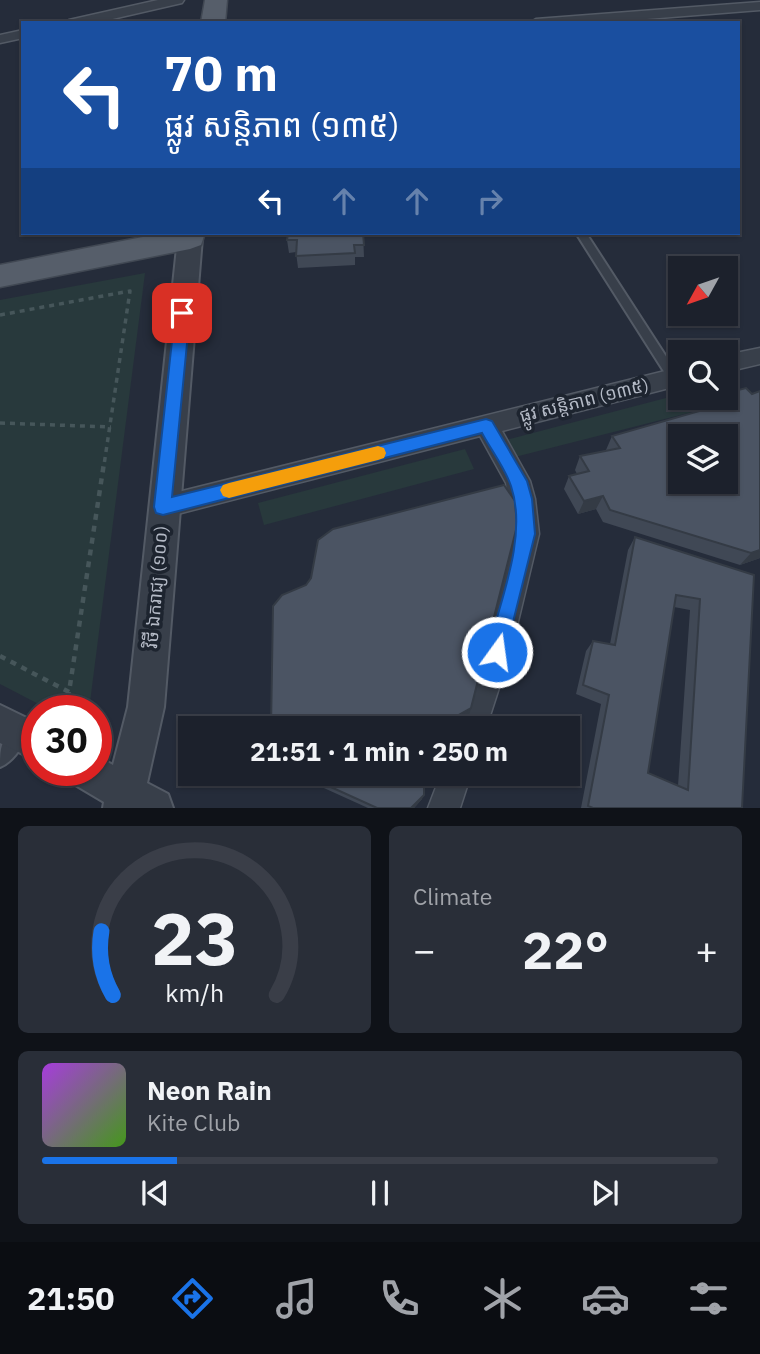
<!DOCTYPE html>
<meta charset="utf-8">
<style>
body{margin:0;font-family:"IBM Plex Sans","Noto Sans Khmer",sans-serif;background:#292e38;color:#f1f3f6;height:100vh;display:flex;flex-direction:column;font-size:26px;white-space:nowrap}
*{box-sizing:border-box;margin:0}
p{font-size:23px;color:#a0a3a9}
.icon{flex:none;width:38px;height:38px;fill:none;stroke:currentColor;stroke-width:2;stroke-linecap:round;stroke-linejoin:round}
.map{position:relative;height:808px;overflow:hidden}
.panel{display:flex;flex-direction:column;gap:18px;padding:18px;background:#0f1218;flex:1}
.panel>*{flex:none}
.guide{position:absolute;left:21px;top:21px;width:719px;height:214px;border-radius:0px;box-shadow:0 2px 5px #0004,0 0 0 2px #3a3e48;background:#1a4fa0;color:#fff;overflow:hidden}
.needle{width:46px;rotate:230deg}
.fabs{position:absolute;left:668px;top:256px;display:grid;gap:14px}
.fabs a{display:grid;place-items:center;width:70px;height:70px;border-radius:0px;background:#1c212c;box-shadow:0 2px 5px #0004,0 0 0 2px #3a3e48;font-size:35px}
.speed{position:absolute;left:21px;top:695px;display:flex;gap:14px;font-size:35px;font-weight:700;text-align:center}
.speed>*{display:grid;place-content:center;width:91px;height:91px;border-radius:50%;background:#1c212c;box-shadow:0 2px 5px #0004,0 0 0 2px #3a3e48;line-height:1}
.speed .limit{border:10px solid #d22;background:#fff;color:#111}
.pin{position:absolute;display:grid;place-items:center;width:60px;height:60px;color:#fff;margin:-30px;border-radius:14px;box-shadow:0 4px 10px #0006}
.me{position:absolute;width:77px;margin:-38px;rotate:14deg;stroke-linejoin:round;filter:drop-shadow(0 0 5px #0008)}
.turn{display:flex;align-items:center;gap:24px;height:147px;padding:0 28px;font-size:32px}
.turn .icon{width:91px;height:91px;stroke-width:2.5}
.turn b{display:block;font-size:49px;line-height:60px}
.lanes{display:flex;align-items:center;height:66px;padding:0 28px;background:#0003;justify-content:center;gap:35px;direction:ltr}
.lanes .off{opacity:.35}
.big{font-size:52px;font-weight:700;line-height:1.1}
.panel .widget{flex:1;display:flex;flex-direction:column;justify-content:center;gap:10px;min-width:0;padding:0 24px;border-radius:10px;background:#292e38}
.panel .dial{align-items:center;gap:0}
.dial svg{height:182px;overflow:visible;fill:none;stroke:#3a3e48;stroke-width:7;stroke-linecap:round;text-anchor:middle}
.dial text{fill:#f1f3f6;stroke:none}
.song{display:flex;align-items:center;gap:21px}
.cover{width:84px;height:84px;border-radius:10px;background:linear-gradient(135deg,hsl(280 70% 55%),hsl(100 70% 35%))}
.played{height:7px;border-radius:4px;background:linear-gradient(90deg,#1a73e8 20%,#3a3e48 20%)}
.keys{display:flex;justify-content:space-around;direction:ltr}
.heat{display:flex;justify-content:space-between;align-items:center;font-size:38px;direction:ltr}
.panel .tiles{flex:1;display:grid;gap:18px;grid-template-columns:1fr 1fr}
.widget:last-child{grid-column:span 2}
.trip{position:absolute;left:178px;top:716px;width:402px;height:70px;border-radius:0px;background:#1c212c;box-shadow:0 2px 5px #0004,0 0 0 2px #3a3e48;font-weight:700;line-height:70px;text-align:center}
.dock{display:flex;height:112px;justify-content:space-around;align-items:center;background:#0b0d12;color:#a0a3a9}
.dock .icon{width:49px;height:49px}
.dock .selected{color:#1a73e8}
.dock b{font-size:32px;color:#f1f3f6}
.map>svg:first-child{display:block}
</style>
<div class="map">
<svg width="760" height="808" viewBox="0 0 760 808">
<rect width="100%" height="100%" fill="#252c3a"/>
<!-- green -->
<g fill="#28393c">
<path d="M145,273L89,710H50L0,684V300Z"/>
<path d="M681,394V397H706L712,407L511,458L502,441Z"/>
<path d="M465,449L474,469L264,525L258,503Z"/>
</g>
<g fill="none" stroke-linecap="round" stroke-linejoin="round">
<!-- service casing -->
<g stroke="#535a65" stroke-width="4">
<g id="service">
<path d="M576,233H586L678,375L680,378L678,381H670Z"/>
<path d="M18,729L24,731L26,737C22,748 11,763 0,767C0,750 0,737 18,729Z"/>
</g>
</g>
<!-- minor casing -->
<g stroke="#535a65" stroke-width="3">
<g id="minor">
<path d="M158,0H184L182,3L95,23H67L69,20Z"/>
<path d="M760,2V10L596,23H529L536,19Z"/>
<path d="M23,30V38L0,43V35Z"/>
<path d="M760,348V364L726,372V355Z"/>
<path d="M681,367V385L502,431L530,481L535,499L539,534L511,651L486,728H456L483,651L513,534L506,483L480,436L162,518L153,515L150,507L153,499L162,496Z"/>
<path d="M441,774H471L460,808H428Z"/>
</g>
</g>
<!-- tertiary casing -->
<g stroke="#535a65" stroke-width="4">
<g id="tertiary">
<path d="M181,233H199L202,238L164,707L147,783L168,794L173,808H103L104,802L72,783L66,770H96V756L113,765L128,707L178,238Z"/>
<path d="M0,705L37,723V761L0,743Z"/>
</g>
</g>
<!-- primary casing -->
<g stroke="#414853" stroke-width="3">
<g id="primary">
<path d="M205,0H227L225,23H201Z"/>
<path d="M163,233H205L201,245L190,249L0,287V265Z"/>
</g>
</g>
<!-- path-far1 -->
<g stroke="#46565a" stroke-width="3.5" stroke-dasharray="5 5" stroke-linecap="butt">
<path d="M0,315L130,291L104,465"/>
<path d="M0,423L111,427"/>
</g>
<!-- path -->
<path stroke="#46565a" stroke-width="4.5" stroke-dasharray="6 6" stroke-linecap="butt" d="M0,656L69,692L104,463"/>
<!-- service -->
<use href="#service" fill="#383f4a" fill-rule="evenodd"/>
<!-- minor -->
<use href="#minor" fill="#383f4a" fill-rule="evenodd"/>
<!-- tertiary -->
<use href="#tertiary" fill="#383f4a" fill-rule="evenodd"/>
<!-- primary -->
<use href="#primary" fill="#565e6a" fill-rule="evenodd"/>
</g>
<!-- wall -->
<g fill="#404855" fill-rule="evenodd">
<path d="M363,233L364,257H355V265L298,268L296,252L289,253L287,240Z"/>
<path d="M760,391V558L740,565L603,522L596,509L578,514L564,489L569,476L577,474L575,470L580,456L607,451L606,450L612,436L717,406L722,397H726V393L752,394Z"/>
<path d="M635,537L754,575L742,808H581L601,704L576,694L586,651L593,641L610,644L628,550ZM674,607L690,610L678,786L648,773Z"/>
<path d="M293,774H424L422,799L414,808H368Z"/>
</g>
<!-- shaded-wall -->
<g fill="#343b45">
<path d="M603,496L596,509L578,514L584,501Z"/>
<path d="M760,550V558L740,565L751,553Z"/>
<path d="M471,708L469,715L445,728H435Z"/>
<path d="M424,795L422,799L414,808H411Z"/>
</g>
<!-- building -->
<g fill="#4b5463" stroke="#343b45" stroke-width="2" fill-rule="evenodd">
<path d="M288,233H363L364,245H354L355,253L296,256L297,240H287Z"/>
<path d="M746,388L752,394L760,391V550L751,553L610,510L603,496L584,501L569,476L589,471L580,456L620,448L612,436L731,402L726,395V393ZM681,436H726V481H681Z"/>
<path d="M504,485L515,501L517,526L471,708L435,728H271L273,606L282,595L306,585L311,578L318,540L333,529Z"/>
<path d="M635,537L754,575L742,808H593L588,806L609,695L583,685L593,641L615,645ZM676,595L700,599L688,790L648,773Z"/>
<path d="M302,774H424V795L411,808H377Z"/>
</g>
<!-- route -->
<path fill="#1a73e8" stroke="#114b97" stroke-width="2" d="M182,307L190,313L172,497L486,419L492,421L527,481L532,499L535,534L504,658L497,661L490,658L487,652C500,602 528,536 511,486C505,468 491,450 482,433L163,515L156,513L154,507L175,313Z"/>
<!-- slow -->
<path fill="#f59e0b" d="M378,446L384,448L386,453L384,458L378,460L229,498L223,496L220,490L223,485L229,483Z"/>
<g text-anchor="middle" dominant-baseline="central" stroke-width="7" stroke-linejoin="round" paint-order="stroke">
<!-- street labels -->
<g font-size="18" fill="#b4bac6" stroke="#1d242f">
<text transform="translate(584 400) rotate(-14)">ផ្លូវ សន្តិភាព (១៣៥)</text>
<text transform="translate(156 587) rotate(-85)">វិថី ឯករាជ្យ (១០០)</text>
</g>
</g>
</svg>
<div class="fabs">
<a><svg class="needle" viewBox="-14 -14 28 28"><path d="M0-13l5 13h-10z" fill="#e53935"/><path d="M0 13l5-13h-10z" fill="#a0a3a9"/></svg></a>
<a><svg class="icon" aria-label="search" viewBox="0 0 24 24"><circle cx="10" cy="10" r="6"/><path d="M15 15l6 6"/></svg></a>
<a><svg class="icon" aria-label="layers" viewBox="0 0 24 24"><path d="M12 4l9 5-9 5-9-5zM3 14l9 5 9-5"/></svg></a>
</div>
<div class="speed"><div class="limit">30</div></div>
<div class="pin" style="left:182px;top:313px;background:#d93025"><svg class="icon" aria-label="arrive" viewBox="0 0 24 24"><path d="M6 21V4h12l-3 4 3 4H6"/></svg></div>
<svg class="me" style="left:497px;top:652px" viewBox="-20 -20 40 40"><circle r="17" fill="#1a73e8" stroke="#fff" stroke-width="3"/><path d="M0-11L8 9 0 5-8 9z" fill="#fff"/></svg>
<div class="trip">21:51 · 1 min · 250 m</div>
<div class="guide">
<div class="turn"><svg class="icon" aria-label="left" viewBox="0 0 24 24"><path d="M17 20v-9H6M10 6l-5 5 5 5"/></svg><div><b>70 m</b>ផ្លូវ សន្តិភាព (១៣៥)</div></div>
<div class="lanes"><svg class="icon" aria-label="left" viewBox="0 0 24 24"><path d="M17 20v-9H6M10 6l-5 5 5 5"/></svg><svg class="icon off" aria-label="ahead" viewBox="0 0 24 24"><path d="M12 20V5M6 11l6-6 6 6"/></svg><svg class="icon off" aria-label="ahead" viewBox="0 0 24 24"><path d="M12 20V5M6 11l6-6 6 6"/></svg><svg class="icon off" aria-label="right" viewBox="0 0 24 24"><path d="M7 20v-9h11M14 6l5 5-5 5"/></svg></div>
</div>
</div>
<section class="panel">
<div class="tiles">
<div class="widget dial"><svg viewBox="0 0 100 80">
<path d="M14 69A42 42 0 1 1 86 69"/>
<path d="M14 69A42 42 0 0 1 9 41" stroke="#1a73e8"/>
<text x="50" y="56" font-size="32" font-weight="700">23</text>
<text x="50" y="72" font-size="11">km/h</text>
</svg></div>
<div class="widget"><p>Climate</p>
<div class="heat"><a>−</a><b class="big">22°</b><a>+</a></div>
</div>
<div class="widget">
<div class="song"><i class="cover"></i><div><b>Neon Rain</b><p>Kite Club</p></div></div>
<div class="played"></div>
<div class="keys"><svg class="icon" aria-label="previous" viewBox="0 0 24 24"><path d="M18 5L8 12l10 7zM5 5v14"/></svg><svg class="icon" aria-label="pause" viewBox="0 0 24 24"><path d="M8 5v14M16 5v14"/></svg><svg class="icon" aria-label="next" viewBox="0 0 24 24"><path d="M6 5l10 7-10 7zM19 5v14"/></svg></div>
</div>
</div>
</section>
<nav class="dock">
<b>21:50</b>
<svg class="icon selected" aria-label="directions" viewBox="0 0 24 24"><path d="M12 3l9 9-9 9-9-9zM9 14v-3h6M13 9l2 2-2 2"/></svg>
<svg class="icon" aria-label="music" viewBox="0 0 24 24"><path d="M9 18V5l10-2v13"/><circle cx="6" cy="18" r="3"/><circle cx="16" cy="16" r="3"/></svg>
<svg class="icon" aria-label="phone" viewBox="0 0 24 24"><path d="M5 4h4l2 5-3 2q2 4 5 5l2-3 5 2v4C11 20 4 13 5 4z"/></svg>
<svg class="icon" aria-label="climate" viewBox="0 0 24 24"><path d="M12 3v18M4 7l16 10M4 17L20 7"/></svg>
<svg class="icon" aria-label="car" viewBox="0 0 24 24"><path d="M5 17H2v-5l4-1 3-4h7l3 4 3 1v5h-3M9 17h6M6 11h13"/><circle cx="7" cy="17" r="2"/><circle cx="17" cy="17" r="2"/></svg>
<svg class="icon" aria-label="filters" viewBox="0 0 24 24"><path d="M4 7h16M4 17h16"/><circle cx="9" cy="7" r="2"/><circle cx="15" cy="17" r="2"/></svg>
</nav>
